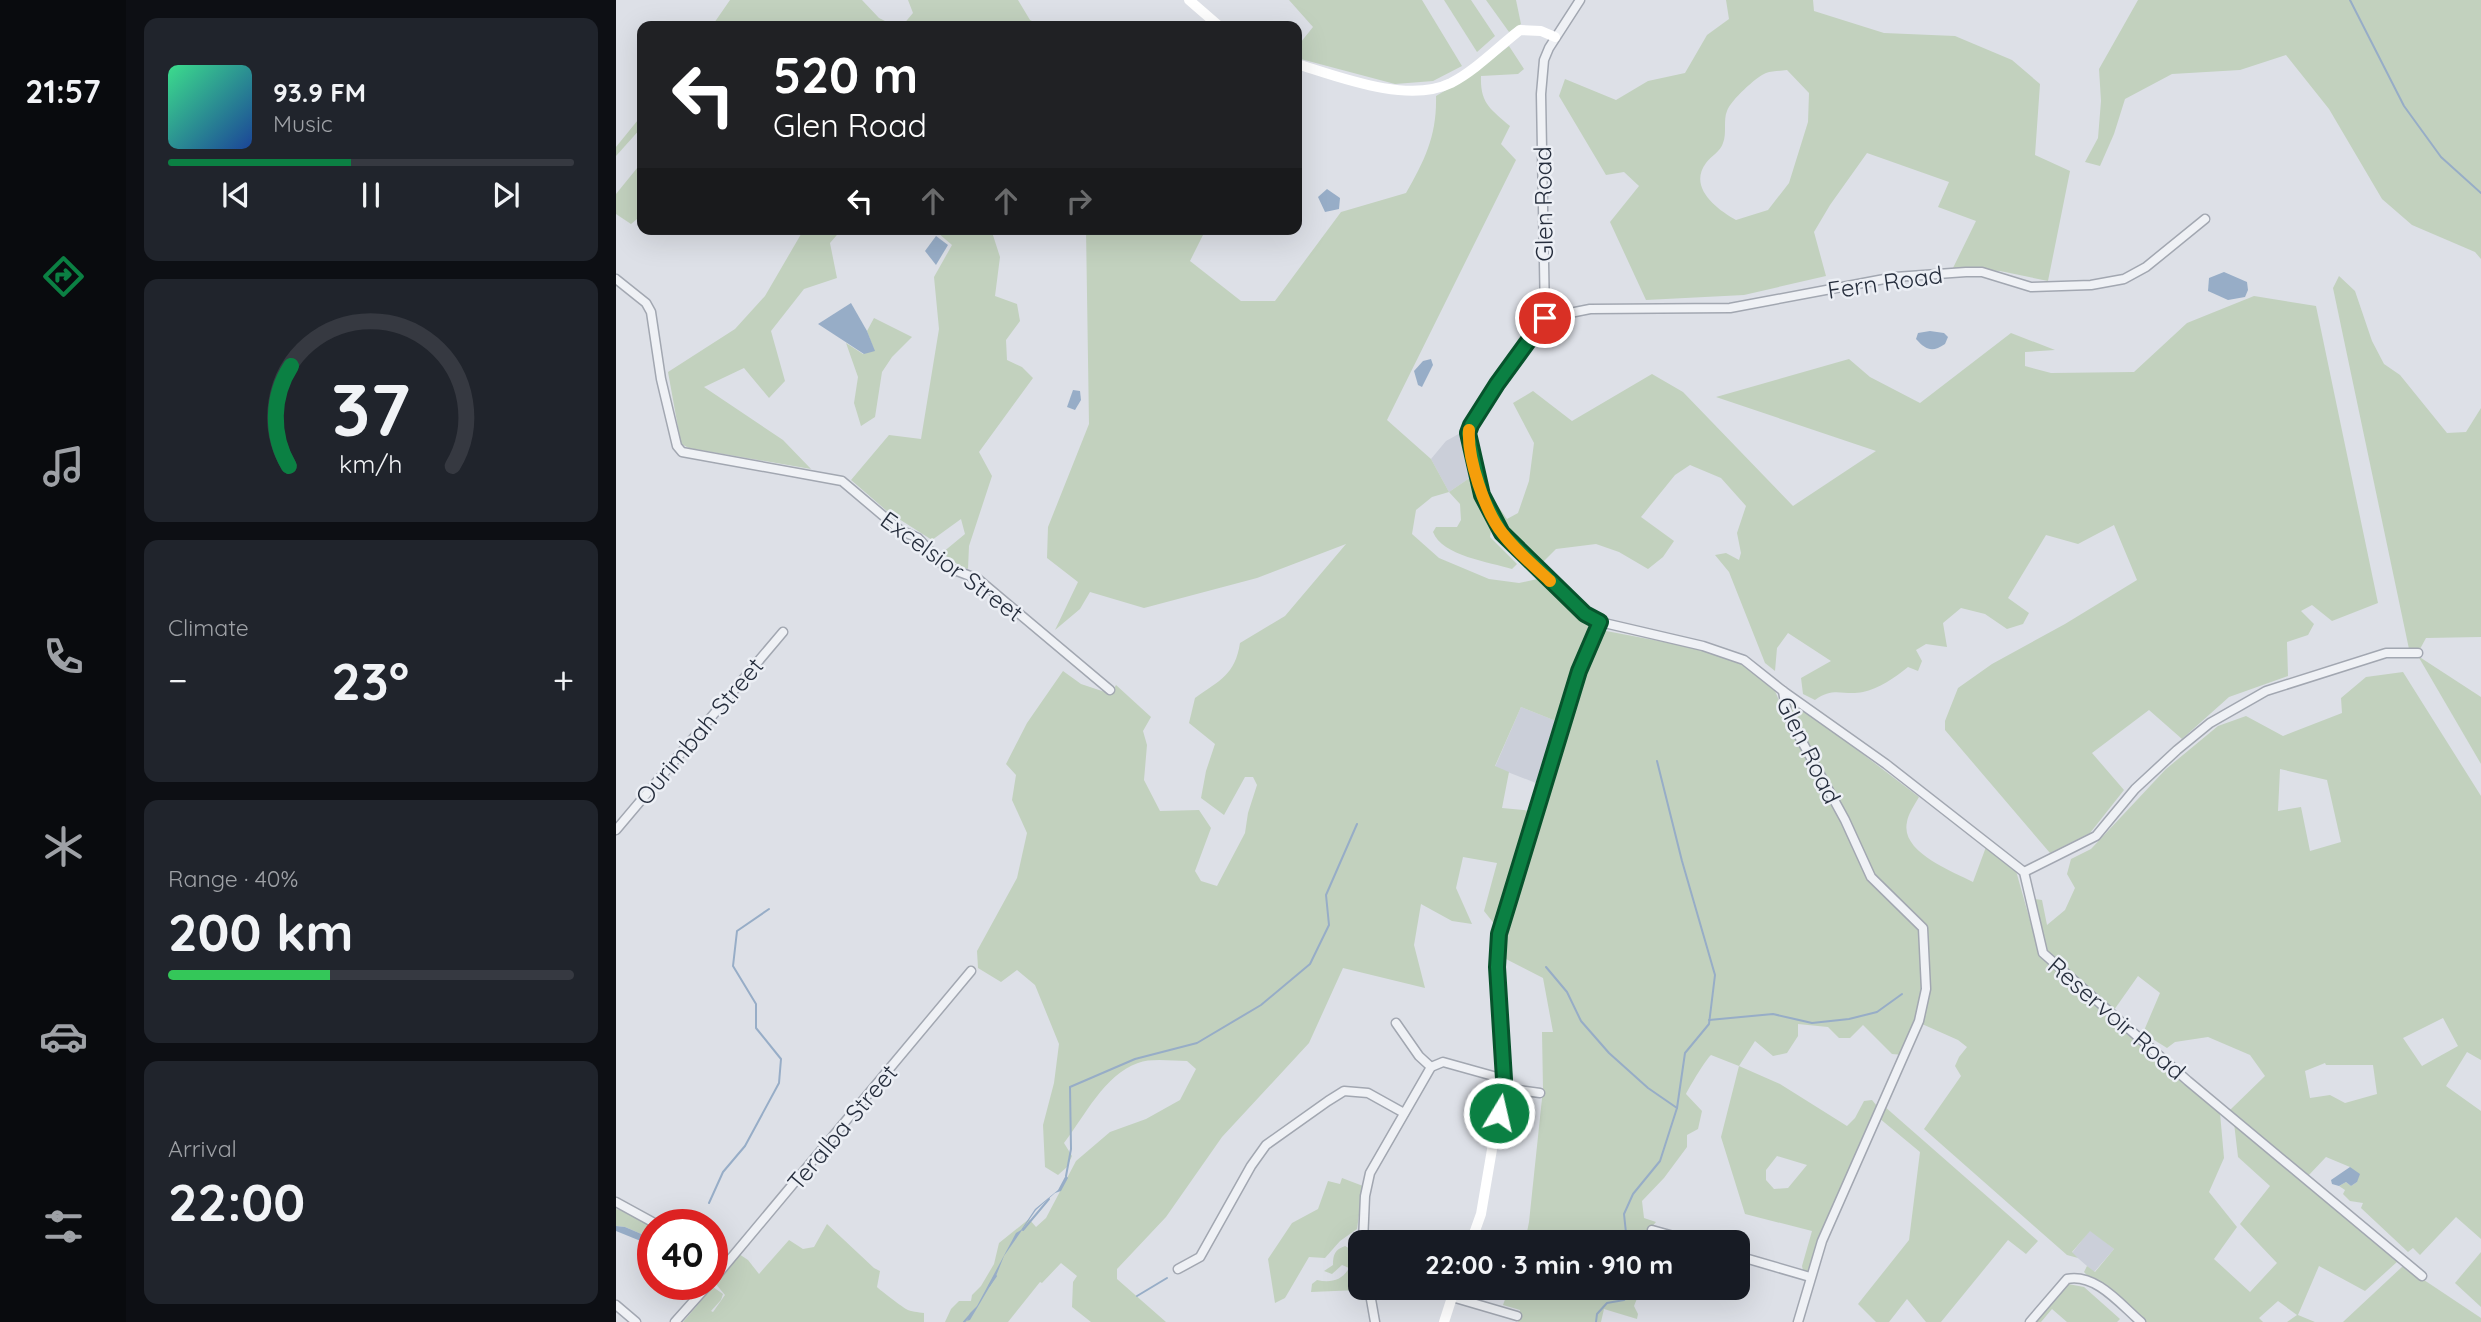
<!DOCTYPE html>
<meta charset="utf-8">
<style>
body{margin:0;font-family:Quicksand,sans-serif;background:#20242c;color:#f1f3f6;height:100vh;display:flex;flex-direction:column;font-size:26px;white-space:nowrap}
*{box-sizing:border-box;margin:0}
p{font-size:23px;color:#9ea1a6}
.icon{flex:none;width:38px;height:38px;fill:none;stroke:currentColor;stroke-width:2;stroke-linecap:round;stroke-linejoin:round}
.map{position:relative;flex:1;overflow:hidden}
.sheet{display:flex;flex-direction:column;gap:18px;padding:18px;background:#0d0f14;width:490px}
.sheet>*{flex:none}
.guide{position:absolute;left:21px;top:21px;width:665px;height:214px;border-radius:14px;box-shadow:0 7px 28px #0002;background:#202124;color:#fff;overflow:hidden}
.speed{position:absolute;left:21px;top:1209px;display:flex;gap:14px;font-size:35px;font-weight:700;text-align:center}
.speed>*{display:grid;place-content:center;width:91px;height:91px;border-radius:50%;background:#171b24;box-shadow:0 7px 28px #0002;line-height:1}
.speed .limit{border:10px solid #d22;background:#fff;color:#111}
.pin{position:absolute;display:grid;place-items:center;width:60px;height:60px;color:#fff;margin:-30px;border:4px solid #fff;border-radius:50%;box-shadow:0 2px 7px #0007}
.me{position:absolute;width:77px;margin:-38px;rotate:9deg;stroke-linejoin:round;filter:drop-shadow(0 0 5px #0008)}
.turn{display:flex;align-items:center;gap:24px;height:147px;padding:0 21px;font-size:32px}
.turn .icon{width:91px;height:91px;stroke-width:2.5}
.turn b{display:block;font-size:49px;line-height:60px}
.lanes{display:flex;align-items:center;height:66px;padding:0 21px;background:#0003;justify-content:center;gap:35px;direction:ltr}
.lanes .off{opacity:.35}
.big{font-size:52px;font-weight:800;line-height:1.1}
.sheet .widget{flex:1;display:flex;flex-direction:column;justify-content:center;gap:10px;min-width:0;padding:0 24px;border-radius:14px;background:#20242c}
.sheet .dial{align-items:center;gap:0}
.dial svg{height:182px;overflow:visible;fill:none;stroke:#363941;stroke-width:7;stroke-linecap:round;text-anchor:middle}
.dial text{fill:#f1f3f6;stroke:none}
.song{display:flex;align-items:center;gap:21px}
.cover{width:84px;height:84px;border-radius:10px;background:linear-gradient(135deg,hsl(150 70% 55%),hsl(220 70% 35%))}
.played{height:7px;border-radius:4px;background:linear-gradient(90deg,#0b8043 45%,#363941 45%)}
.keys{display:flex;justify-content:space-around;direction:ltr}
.heat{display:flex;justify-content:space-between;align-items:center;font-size:38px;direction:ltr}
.charge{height:10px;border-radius:5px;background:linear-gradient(90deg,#34c759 40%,#363941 0)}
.trip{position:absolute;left:732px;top:1230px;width:402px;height:70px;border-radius:14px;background:#171b24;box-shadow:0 7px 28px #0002;font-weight:800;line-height:70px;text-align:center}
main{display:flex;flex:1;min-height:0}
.tab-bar{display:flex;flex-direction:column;width:126px;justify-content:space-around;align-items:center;background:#090b0e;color:#9ea1a6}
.tab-bar .icon{width:49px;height:49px}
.tab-bar .on{color:#0b8043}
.tab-bar b{font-size:32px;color:#f1f3f6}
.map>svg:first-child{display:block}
</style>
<main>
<nav class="tab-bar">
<b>21:57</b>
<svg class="icon on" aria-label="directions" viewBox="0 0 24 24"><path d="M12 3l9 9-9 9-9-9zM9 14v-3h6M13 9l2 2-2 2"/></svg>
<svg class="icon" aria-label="music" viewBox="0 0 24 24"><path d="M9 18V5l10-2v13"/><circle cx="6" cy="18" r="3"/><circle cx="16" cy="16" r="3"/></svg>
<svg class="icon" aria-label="phone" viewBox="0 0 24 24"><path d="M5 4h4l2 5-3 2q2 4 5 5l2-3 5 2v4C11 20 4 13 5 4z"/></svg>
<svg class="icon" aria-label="climate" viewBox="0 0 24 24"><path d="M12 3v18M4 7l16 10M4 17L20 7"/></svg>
<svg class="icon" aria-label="car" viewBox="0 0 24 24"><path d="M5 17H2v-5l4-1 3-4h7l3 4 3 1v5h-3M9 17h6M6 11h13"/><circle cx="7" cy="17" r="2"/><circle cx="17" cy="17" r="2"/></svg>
<svg class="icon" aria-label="filters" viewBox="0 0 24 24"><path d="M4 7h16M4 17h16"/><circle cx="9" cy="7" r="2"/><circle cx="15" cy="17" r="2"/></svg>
</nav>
<section class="sheet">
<div class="widget">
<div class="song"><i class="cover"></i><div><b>93.9 FM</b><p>Music</p></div></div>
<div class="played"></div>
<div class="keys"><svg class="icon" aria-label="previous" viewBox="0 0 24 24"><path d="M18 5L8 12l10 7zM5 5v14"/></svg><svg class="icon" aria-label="pause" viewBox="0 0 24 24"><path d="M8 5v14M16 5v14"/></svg><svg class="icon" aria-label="next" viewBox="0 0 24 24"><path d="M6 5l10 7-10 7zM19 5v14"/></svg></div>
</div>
<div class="widget dial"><svg viewBox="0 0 100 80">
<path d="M14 69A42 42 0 1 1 86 69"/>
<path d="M14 69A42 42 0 0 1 15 25" stroke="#0b8043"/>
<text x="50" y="56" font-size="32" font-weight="700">37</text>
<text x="50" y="72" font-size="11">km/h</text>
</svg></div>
<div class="widget"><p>Climate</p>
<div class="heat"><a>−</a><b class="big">23°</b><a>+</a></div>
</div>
<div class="widget"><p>Range · 40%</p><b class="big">200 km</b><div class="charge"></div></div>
<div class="widget"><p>Arrival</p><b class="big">22:00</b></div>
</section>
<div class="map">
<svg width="1865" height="1322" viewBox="0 0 1865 1322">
<rect width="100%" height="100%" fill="#dde0e7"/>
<!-- built -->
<g fill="#cbcfd9">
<path d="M848,431L849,444L858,475L833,492L815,459L830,441Z"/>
<path d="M905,707L945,723L925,785L879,767Z"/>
<path d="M1474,1230L1498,1249L1478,1272L1456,1253Z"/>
</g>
<!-- green -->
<g fill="#c2d1be" fill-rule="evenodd">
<path d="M114,0H246L263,18L279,26H96Z"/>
<path d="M292,0H402L414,20L426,26H286L297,13Z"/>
<path d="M673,0H806L846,66L817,81L779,84L681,58V47L697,27Z"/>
<path d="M828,0H855L879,36L861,52Z"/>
<path d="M870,0H900L905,24L893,32Z"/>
<path d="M1110,0H1197L1198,11L1268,33L1339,36L1396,60L1424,84L1419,155L1454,171L1432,281L1384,271L1337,268L1360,221L1322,207L1333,182L1251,153L1214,205L1198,232L1210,276L1128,295L1030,300L994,222L1023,186L1008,172L990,175L943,96L949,79L1000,100L1032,81L1069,73L1091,35L1113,19ZM1171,70L1193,93L1192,122L1173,183L1152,210L1120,220C1100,209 1072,187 1090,163C1095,156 1105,151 1107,143C1111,133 1107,120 1111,111C1115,100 1140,77 1150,73C1156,71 1165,71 1171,70Z"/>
<path d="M1522,0H1865V259L1859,252L1796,225L1766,199L1713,109L1670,55L1624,70L1556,74L1509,99L1498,134L1484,166L1469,162L1482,138L1485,101L1483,69Z"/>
<path d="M893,46L908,69L902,74L865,76C864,104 875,109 894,126L885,144L900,160L771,420L815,459L833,492L858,475L877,519L874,537L901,564L896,569C874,562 826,556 817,532L820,527H841L845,520L844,504L833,492L816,497L800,510L796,534L823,558L873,579L903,583L926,578L965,615L980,624L945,723L905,707L879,766L893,772L886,808L917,811L880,926L868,911L881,863L847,857L840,888L856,924L836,921L805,904L798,945L809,988L727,968L693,1043L606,1137L550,1217L501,1269V1279L550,1322H475L456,1307L457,1282L461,1276L445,1263L426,1283L424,1282L392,1322H329L335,1309L343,1301H355L356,1295L365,1286L378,1264L383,1243L413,1219L420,1227L430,1218L460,1161L494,1132L530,1119L564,1100L580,1069L571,1061C556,1061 535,1058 522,1063C488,1075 469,1116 448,1143L456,1156L451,1167L442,1175L429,1167L427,1125L438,1083L443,1044L419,985L401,970L385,982L362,968L361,951L401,878L411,833L396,800L400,775L390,764L411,723L447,671L465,684L495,694L500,685L535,717L527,731L531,745L528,780L544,811L583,810L595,828L579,871L585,881L601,886L629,833L632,813L641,785L637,777H629L608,815L585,798L590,771L599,744L573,723L579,698C604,680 619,675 624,643L669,616L730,544L641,578L528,608L474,592L464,609L439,630L462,582L431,558L432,527L473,424L470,229H590L574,261L625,301H659L725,212L790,193C809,160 821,135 820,96L854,76Z"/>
<path d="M26,115V127L0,156V147Z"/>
<path d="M26,162V215L15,224L0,214V194Z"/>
<path d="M188,229H226L214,243L221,278L188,289L155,331L169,381L153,398L128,368L88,387L167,440L195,469L73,448L65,444L52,372L119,329L149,296Z"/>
<path d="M300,229H375L384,257L379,296L401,304L404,321L390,340L391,360L406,367L417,378L363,452L376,476L353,546L352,569L344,566L326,553L349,534L345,519L316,540L272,512L235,480L273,435L305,439L323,329L318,277L336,245L322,233H302Z"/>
<path d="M1723,276L1739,291L1756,341L1768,364L1784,375L1831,433L1850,432L1865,408V637L1810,638L1804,649H1793L1717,288Z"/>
<path d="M1638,296L1700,306L1762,603L1716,621L1696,605L1685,611L1698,624L1692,635L1671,642L1672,676L1613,697L1566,739L1533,710L1476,753L1508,790L1474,833L1434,853L1329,730V721L1342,688L1376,664L1449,624L1521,580L1498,525L1462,544L1430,535L1392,598L1413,613L1407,624L1391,629L1369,614L1345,608L1327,623L1331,647L1310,644L1300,650L1306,661L1302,671L1292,667C1280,677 1262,689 1247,692C1227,696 1218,686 1199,700L1187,694L1185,678L1215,661L1172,633L1161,648L1159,671L1149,663L1113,572L1099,555L1110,553L1123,560L1125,553L1121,533L1130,506L1105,478L1074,465L1059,475L1025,517L1058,541L1047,557L1032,569L1003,552L980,544L940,549L923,566L887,531L868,493L871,490L891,519L902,513L913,481L918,443L897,403L917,391L956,421L1036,374L1067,392L1177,506L1260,451L1100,397L1233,359L1254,377L1304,403L1395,333L1439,350L1409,352V366L1435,373L1518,372L1571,323Z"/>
<path d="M258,318L296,337L276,357L266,372L259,417L245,426L238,403L242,377L230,343L247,354L258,350L251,331Z"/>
<path d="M985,630L1085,649L1125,663L1157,686L1169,715L1205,778L1253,880L1279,903L1304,930L1307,989L1300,1021L1287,1055L1276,1054L1247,1025L1234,1038H1223L1212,1027L1182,1024V1036L1171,1053L1157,1056L1139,1041L1123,1066L1164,1084L1231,1126L1239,1118L1248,1101L1256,1100L1261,1106L1191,1272L1187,1271L1186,1266L1196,1231L1129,1214L1105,1137L1123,1066L1095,1055C1090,1059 1074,1086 1070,1094L1086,1111L1082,1129L1071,1135V1147L1048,1178L1026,1201L1028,1218L1040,1222L1033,1230L1034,1236L1031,1242H909L913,1222L927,1089L926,1032H937L927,978L886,957L889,935L966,672ZM1161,1156L1191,1165L1172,1188L1158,1189L1150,1180V1170Z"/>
<path d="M1802,656L1865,697V764Z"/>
<path d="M1787,672L1865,796V1060L1851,1052L1830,1086L1865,1111V1239L1840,1217L1804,1255L1797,1248L1792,1252L1745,1208L1747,1203L1734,1201L1727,1194L1729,1190L1723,1186L1730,1182L1735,1186L1741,1182L1734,1167L1710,1157L1692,1176L1614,1110L1649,1076L1634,1055L1592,1037L1559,1042L1551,1048L1527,1033L1544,993L1522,976L1498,1010L1470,988L1428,949L1419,899L1426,900L1431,925L1449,910L1459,888L1451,874L1455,859L1475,849L1550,769L1602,726L1630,716L1667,736L1726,713L1725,698L1750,677ZM1664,769L1711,780L1725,842L1694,851L1685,807L1662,811ZM1827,1018L1842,1046L1806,1066L1787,1038ZM1709,1063L1710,1065H1757L1761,1094L1729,1103L1714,1095L1694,1098L1689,1071Z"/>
<path d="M1174,704L1189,710L1303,797C1299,804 1292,814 1291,822C1284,852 1336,871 1357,882L1370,847L1400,871L1423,952L1536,1057L1604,1113L1608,1158L1593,1192L1621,1227L1598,1259L1634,1292L1661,1263L1624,1224L1654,1186L1622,1157L1618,1123L1782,1261L1749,1291L1703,1266L1682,1315L1699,1322H1671L1681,1315L1662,1301L1643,1318L1647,1322H1527L1480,1285L1468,1272L1471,1266L1479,1272L1498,1249L1474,1231L1456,1252L1462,1258L1451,1255L1308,1129L1345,1076L1339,1066L1343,1057L1351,1047L1342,1040L1306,1024L1314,990L1312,928L1257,876L1171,708Z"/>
<path d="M1268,1106L1422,1241L1410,1254L1392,1240L1325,1322H1310L1291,1299L1273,1322H1260L1242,1304L1293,1240L1304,1152L1263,1118Z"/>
<path d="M726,1178L747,1186L741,1229L724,1241L709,1258L693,1257L669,1298L659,1303L652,1259L676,1223L702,1209L712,1181L724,1184Z"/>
<path d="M0,1209L18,1214L37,1225V1239L9,1227L0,1226Z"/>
<path d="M211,1224L258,1268L264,1271L261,1287C264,1290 285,1306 290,1309C295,1312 302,1312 308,1313V1322H67L97,1287L107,1294L105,1300L95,1311L97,1312L109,1295L99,1283L123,1254L132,1260L143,1274L173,1240L187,1249L198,1247Z"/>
<path d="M729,1246L738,1251L743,1290L695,1292L696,1284L701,1280C714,1283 726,1281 733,1268L726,1265L716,1274L708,1271L717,1265C717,1254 719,1250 729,1246Z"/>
<path d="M1865,1252V1307L1839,1283Z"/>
<path d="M1787,1266L1865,1318V1322H1727Z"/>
<path d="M1452,1284L1468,1287L1504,1319L1501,1322H1451L1436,1309L1425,1322H1420Z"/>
<path d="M893,1288H1020L1022,1296L1018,1306L1022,1314L1021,1319L988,1309L985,1322H902L904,1310L887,1305Z"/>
</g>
<!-- water -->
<g fill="#97adc7">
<path d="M711,189L724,198L723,209L709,212L702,197Z"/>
<path d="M320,236L332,245L320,265L309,251Z"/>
<path d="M1608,272L1631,282L1632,290L1629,297L1612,300L1592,291L1593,278Z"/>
<path d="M235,303L251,331L259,351L248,354L202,324Z"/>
<path d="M1314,331L1328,333L1332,337L1329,344C1316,353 1310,350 1300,339L1302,333Z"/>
<path d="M815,359L817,365L806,387L802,385L798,371L807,361Z"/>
<path d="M457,390L464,391L465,400L459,410L451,407Z"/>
<path d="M1734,1167L1744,1174L1741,1182L1735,1186L1730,1182L1723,1186L1716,1184L1715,1180Z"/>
<path d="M450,1175L452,1178L445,1191L439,1193L420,1210L388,1256L380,1276L354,1320L347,1322L351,1321L354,1313L361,1306L400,1233L405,1230L419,1209L442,1190Z"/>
<path d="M0,1226L9,1227L37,1239V1246L0,1231Z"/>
</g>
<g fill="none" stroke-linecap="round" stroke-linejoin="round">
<!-- stream -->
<g stroke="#97adc7" stroke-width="2">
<path d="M1734,0L1788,106L1825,157L1865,193"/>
<path d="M930,967L951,992L965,1021L993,1053L1032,1088L1061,1108"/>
<path d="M1093,1020L1157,1014L1196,1023L1233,1019L1261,1012L1286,994"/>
<path d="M450,1176L455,1149L454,1087L519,1059L581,1043L645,1005L694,964L713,925L710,895L741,824"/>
<path d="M93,1203L107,1172L129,1146L163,1083L165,1059L140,1028V1004L117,966L121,931L153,909"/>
<path d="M407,1230L433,1199"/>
<path d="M1011,1242L1008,1214L1017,1194L1044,1161L1061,1108L1069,1053L1093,1024L1099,975L1066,861L1041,761"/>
<path d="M373,1286L380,1276"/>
<path d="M521,1296L551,1278"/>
<path d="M348,1322L355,1314"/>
<path d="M980,1322L981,1314L991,1303L1008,1300L1018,1290V1288"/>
</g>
<!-- street casing -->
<g stroke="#a2a7b1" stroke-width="11">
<g id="street">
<path d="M964,0L933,48L928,60L925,94L929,318L881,384L852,433L866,495L886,533L969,614L984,622L1087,646L1128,660L1167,691L1171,714L1229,820L1255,877L1307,928L1310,989L1303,1021L1206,1241L1182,1322"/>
<path d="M0,279L30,303L35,312L45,379L61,446L66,452L226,481L284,530L302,538L328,566L362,579L494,690"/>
<path d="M929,318L974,309L1114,308L1279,277L1350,272H1366L1415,287L1475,285L1508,279L1530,267L1589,219"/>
<path d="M1167,691L1270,764L1408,872L1427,953L1572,1081L1806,1276"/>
<path d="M0,830L167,632"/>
<path d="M1408,872L1480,836L1519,789L1561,750L1594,723L1650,691L1770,653H1802"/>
<path d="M780,1023L803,1056L815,1067"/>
<path d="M887,1088L924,1093"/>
<path d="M0,1202L42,1225"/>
<path d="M1036,1230L1079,1242"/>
<path d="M747,1242L749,1196L754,1173L815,1067L827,1062L888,1079"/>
<path d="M1122,1256L1194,1277"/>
<path d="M562,1269L584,1257L635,1166L650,1145L712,1101L728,1091L752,1093L788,1113"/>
<path d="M96,1281L355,971"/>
<path d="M753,1288L759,1322"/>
<path d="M836,1297L901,1316"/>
<path d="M0,1305L20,1322"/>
<path d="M59,1322L93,1284"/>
<path d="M1414,1322L1451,1279C1480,1273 1505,1305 1525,1322"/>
</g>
</g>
<!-- street -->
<use href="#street" stroke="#eff1f5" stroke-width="8"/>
<!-- secondary -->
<g stroke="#fff" stroke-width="10">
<path d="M573,0L603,26"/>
<path d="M681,64C723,77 792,104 835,83C860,70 882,47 904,30L925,31L939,37"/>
<path d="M855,1242L865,1214L888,1079L881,967L882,935L963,671L984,622"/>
<path d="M828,1322L839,1288"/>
</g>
</g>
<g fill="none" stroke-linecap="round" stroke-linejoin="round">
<!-- route casing -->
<g stroke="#07532c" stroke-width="18">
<path id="route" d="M883,1113L888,1079L881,967L883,934L963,671L984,622L969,614L886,533L866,495L852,433L855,425L881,384L929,318"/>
</g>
<!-- route -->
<use href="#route" stroke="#0b8043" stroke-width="12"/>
<!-- slow -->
<path stroke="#f59e0b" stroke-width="12" d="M853,430C851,458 869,512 887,534C900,551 918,566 934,581"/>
</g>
<g text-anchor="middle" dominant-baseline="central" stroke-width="5" stroke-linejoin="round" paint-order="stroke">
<!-- street labels -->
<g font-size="24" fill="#262e3d" stroke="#eceff5">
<text transform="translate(927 204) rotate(-91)">Glen Road</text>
<text transform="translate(1269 282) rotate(-8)">Fern Road</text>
<text transform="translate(336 566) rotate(36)">Excelsior Street</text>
<text transform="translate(83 731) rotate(-50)">Ourimbah Street</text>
<text transform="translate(1193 750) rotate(64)">Glen Road</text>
<text transform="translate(1501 1018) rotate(41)">Reservoir Road</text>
<text transform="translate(226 1127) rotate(-50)">Teralba Street</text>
</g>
</g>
</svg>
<div class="speed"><div class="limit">40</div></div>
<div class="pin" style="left:929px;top:318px;background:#d93025"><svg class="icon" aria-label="arrive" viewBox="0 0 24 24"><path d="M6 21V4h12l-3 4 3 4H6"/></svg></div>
<svg class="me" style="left:883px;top:1113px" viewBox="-20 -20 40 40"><circle r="17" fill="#0b8043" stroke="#fff" stroke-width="3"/><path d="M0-11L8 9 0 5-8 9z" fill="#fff"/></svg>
<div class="trip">22:00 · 3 min · 910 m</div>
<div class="guide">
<div class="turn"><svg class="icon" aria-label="left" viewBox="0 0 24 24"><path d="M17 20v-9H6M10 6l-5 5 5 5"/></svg><div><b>520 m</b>Glen Road</div></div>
<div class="lanes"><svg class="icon" aria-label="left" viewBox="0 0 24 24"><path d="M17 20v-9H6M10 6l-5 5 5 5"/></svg><svg class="icon off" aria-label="ahead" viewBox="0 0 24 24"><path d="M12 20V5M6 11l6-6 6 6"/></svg><svg class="icon off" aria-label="ahead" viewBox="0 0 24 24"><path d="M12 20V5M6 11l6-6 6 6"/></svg><svg class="icon off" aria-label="right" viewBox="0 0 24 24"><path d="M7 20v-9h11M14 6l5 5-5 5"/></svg></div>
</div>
</div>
</main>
